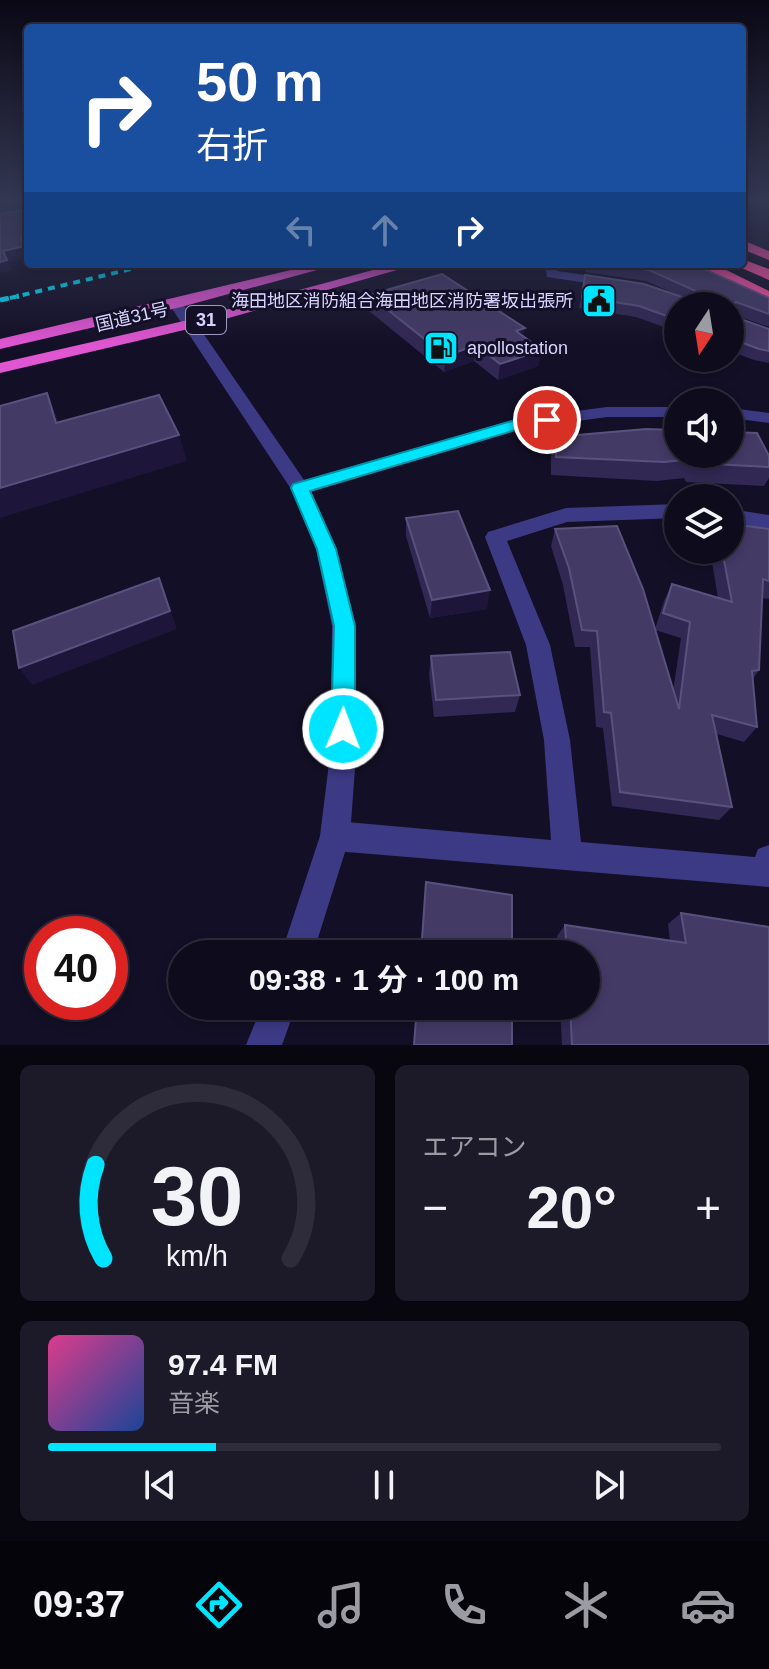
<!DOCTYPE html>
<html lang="ja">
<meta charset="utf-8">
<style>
body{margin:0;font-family:Arial,"Noto Sans JP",sans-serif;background:#1c1929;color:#f1f3f6;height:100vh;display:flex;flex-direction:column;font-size:30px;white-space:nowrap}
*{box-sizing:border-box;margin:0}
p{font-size:26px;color:#9b9ba3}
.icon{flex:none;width:44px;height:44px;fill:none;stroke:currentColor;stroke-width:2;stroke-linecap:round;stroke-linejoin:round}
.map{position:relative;height:1045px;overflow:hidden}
.sheet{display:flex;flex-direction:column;gap:20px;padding:20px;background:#08060f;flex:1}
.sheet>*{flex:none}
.top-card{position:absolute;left:24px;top:24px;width:722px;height:244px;border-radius:8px;box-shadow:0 4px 12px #0003,0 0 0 2px #2e2b3b;background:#1a4fa0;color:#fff;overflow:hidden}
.needle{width:52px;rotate:192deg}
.buttons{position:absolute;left:664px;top:292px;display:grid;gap:16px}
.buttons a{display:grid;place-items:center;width:80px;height:80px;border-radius:50%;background:#0e0b1c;box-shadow:0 4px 12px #0003,0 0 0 2px #2e2b3b;font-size:40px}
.speed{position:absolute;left:24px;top:916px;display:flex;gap:16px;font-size:40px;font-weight:700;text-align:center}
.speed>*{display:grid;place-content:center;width:104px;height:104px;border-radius:50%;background:#0e0b1c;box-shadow:0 4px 12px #0003,0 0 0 2px #2e2b3b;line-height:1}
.speed .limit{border:12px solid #d22;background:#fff;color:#111}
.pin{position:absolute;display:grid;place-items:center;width:68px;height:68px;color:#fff;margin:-34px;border:4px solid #fff;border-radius:50%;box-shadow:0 2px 8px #0007}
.me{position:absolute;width:88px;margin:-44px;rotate:1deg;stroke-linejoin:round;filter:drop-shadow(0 0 6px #0008)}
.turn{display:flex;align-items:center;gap:28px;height:168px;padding:0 40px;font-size:36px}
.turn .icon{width:104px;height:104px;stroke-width:2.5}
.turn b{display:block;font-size:56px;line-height:68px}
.lanes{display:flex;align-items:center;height:76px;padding:0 40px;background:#0003;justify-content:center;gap:40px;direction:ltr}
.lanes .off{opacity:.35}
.big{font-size:60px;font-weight:700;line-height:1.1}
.sheet .tile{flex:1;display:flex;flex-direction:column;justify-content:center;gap:12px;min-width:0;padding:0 28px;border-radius:12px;background:#1c1929}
.sheet .dial{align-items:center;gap:0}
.dial svg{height:208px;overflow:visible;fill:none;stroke:#2e2b3b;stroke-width:7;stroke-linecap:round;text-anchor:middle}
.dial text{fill:#f1f3f6;stroke:none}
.song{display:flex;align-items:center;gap:24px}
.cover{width:96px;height:96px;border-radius:12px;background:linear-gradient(135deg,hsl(330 70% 55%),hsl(220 70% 35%))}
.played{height:8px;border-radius:4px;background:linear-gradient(90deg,#00e5ff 25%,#2e2b3b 25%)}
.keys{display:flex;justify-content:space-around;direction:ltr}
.heat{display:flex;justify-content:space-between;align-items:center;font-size:44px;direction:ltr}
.sheet .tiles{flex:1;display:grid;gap:20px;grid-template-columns:1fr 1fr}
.tile:last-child{grid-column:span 2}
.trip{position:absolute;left:168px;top:940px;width:432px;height:80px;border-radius:40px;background:#0e0b1c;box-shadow:0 4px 12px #0003,0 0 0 2px #2e2b3b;font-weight:700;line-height:80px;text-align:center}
.dock{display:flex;height:128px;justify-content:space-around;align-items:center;background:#06040b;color:#9b9ba3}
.dock .icon{width:56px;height:56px}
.dock .current{color:#00e5ff}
.dock b{font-size:36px;color:#f1f3f6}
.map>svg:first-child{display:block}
</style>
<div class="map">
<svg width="769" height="1045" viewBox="0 0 769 1045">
<rect width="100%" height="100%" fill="#130f26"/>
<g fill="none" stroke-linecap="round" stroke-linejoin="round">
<!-- minor -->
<g fill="#3d3a85" fill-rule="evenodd">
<path d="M545,264H557V271L608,278L614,282L608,286L547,277Z"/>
<path d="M678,504V518L567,522L507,541L550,645L570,740L581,842L755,857L758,849L769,845V887L335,851L325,846L320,836L325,826L335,821L551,840L544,740L526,645L485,537L488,532L566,508Z"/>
<path d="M730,509L769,515V529L730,523Z"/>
</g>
<!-- tertiary -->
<g fill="#3d3a85" fill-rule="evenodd">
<path d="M176,300L181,301L304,480L517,419L607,407H678V417H607L519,429L311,491L336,549L356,626V755L350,836L313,954H281L320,836L330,755L332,626L316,549L291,489L169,304Z"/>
<path d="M730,408L769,413V423L730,418Z"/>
<path d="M262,1006H296L282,1045H246Z"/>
</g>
<!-- trunk -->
<g fill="#e055d1" fill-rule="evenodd">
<path d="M316,264H339L181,307L0,349V339Z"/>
<path d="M395,264H418L197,327L0,373V363L188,320Z"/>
</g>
<!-- motorway -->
<g fill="#ff4fa3" fill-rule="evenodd">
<path d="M742,240L769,251V260L742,249Z"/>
<path d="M742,259L769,269V280L737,266L735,264H742Z"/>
<path d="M695,264H714L769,291V302Z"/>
</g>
<!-- rail-far1 -->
<path stroke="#00e5ff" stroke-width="4" stroke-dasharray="7 6" stroke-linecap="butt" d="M10,298L152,264"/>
<!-- rail -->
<path stroke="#00e5ff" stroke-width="5" stroke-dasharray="9 8" stroke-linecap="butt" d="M0,300L19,296"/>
</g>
<!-- wall -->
<g fill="#312854" fill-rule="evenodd">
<path d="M586,264H696V266L769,298V327L732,314V316L769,329V363L754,360L730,351V306H678V332L636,317L579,308L585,275L680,296L646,281L585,272Z"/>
<path d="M369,295L523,337L542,350L538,366L498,380L474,361L444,372L369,311Z"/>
<path d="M555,437L769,456V478L764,486L686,482L684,478L657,481L551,475V456Z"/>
<path d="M406,518L487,609L430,618L406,536Z"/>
<path d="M555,529L655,629L664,601L672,584L718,598L710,550H730L769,529V599L762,598L759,670L753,679L757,727L744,742L717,734L732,807L719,820L612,806L603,728L596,727L590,647H575L563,585L551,546ZM655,630L681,638L673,691Z"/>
<path d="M431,656L520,695L515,712L434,717L429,674Z"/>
<path d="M426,882L512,954H420Z"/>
<path d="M681,913L769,1045H562L560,1006H586V954H558L557,936L565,925L670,941L668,924Z"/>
</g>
<!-- shaded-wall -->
<g fill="#1d163a">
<path d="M18,199H24L27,207L0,214V203Z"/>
<path d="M28,237V248L26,249L28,257L8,262L12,271L0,273V262L3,251L21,239Z"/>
<path d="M525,328L522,344L516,331Z"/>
<path d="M476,345L474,361L444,372L446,356Z"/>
<path d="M542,350L538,366L498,380L500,364Z"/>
<path d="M47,393L58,419L67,449L56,423Z"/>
<path d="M179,435L187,461L0,518V488Z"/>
<path d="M159,578L177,629L32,685L19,668Z"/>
<path d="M490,590L487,609L430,618L432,600Z"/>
</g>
<!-- building -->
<g fill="#433a66" stroke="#5a527e" stroke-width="2">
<path d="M0,199H18L0,203Z"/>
<path d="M25,199H28V237L21,239L25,246L3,251L7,260L0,262V214L25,209L27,200Z"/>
<path d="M605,264H693L769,298V314L736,302L732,305V316L769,329V351L759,349L730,338V306H678V320L639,306L582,297L585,275L644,284L685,298L707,296L649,270Z"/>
<path d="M442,274L525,328L516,331L542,350L500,364L476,345L446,356L369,295Z"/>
<path d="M47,393L56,423L159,395L179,435L0,488V406Z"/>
<path d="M646,429L678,430V454H730V432L757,433L769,456V467L694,463L693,459L664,462L556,457L555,437Z"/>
<path d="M458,511L490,590L432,600L406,518Z"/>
<path d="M730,524L769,529V581L763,579L759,670L752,671L757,727L712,715L732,807L620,792L611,713L604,712L597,631L582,630L569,568L555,529L617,526L643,589L679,709L690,622L663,613L672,584L732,602L722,550H730Z"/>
<path d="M159,578L170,611L19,668L13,631Z"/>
<path d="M510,652L520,695L436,700L431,656Z"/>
<path d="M426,882L512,895V954H421Z"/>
<path d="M681,913L769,927V1045H572L570,1006H586V954H567L565,925L686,943Z"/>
<path d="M417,1006H512V1045H414Z"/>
</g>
<!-- sky -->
<linearGradient id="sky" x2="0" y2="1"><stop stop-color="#0a0815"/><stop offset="0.58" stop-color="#333752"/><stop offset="1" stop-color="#333752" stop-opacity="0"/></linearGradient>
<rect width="769" height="345" fill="url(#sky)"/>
<!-- route -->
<path fill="#00e5ff" stroke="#0095a6" stroke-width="2" d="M547,415L553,417V423L519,429L310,491L336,549L355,626V729L351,737L343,740L335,737L331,729L334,626L317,549L291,488L293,484L512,421Z"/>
<!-- icons -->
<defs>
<g id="civic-square" transform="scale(1.8)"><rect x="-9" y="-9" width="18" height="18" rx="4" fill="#00e5ff" stroke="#130f26"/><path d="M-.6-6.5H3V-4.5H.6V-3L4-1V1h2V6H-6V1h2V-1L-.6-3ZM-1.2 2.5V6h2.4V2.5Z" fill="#111"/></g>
<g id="fuel-square" transform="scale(1.8)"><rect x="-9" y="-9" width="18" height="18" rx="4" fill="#00e5ff" stroke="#130f26"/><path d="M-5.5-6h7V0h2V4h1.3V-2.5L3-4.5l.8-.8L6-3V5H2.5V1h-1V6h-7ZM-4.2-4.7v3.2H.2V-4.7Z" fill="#111"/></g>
</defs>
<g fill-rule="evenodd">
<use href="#civic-square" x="599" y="301"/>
<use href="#fuel-square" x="441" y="348"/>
</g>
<g text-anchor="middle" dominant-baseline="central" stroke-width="6" stroke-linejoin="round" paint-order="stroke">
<!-- far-poi labels -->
<g font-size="18" fill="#d9d4ff" stroke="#130f26" text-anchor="end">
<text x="573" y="301">海田地区消防組合海田地区消防署坂出張所</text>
<text x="467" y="348" text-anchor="start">apollostation</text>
</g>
<!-- far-street labels -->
<g font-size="18" fill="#d9d4ff" stroke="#130f26">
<text transform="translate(132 317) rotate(-13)">国道31号</text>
</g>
<!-- shield labels -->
<rect fill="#130f26" stroke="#9e99be" stroke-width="2" x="186" y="306" width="40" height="28" rx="6"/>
<g font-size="18" font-weight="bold" fill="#d9d4ff">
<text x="206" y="320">31</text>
</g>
</g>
</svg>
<div class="buttons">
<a><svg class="needle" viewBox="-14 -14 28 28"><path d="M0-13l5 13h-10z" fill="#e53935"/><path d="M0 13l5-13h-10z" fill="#9b9ba3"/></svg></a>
<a><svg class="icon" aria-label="sound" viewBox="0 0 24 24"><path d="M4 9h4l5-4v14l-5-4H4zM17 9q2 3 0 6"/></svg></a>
<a><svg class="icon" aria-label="layers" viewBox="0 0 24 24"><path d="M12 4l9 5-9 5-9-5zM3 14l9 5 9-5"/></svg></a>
</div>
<div class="speed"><div class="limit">40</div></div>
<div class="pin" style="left:547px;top:420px;background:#d93025"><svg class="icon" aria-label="arrive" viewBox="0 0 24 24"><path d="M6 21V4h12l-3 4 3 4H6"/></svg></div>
<svg class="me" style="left:343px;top:729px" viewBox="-20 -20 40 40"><circle r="17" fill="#00e5ff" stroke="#fff" stroke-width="3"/><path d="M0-11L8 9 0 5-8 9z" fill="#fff"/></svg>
<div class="trip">09:38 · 1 分 · 100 m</div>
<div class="top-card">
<div class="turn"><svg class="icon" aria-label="right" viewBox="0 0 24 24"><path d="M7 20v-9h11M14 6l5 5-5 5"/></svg><div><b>50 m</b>右折</div></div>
<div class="lanes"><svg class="icon off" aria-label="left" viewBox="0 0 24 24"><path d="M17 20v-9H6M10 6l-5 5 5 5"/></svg><svg class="icon off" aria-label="ahead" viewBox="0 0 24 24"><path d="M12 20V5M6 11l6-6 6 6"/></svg><svg class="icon" aria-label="right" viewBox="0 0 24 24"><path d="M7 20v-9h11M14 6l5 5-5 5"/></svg></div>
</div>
</div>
<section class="sheet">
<div class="tiles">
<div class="tile dial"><svg viewBox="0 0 100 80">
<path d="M14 69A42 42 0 1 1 86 69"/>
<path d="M14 69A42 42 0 0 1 11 33" stroke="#00e5ff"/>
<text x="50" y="56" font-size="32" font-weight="700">30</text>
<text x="50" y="72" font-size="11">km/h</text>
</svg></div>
<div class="tile"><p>エアコン</p>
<div class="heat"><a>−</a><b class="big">20°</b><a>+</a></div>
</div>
<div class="tile">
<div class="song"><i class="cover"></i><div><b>97.4 FM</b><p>音楽</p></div></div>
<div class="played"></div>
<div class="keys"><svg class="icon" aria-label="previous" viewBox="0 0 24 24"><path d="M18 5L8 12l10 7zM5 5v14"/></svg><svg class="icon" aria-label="pause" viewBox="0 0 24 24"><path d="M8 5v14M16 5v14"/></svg><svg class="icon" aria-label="next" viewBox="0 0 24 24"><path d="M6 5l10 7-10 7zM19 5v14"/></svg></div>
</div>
</div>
</section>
<nav class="dock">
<b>09:37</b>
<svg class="icon current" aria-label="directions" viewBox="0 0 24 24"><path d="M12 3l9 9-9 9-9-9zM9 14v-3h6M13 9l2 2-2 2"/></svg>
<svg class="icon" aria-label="music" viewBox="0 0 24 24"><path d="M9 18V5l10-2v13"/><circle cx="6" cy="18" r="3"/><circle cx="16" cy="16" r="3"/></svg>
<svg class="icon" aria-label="phone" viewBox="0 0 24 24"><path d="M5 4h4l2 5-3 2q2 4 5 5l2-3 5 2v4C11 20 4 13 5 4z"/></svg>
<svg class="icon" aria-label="climate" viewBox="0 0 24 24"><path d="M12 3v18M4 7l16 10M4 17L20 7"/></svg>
<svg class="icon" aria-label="car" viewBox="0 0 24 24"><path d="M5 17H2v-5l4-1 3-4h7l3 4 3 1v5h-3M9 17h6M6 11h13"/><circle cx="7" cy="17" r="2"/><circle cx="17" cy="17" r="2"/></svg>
</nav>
